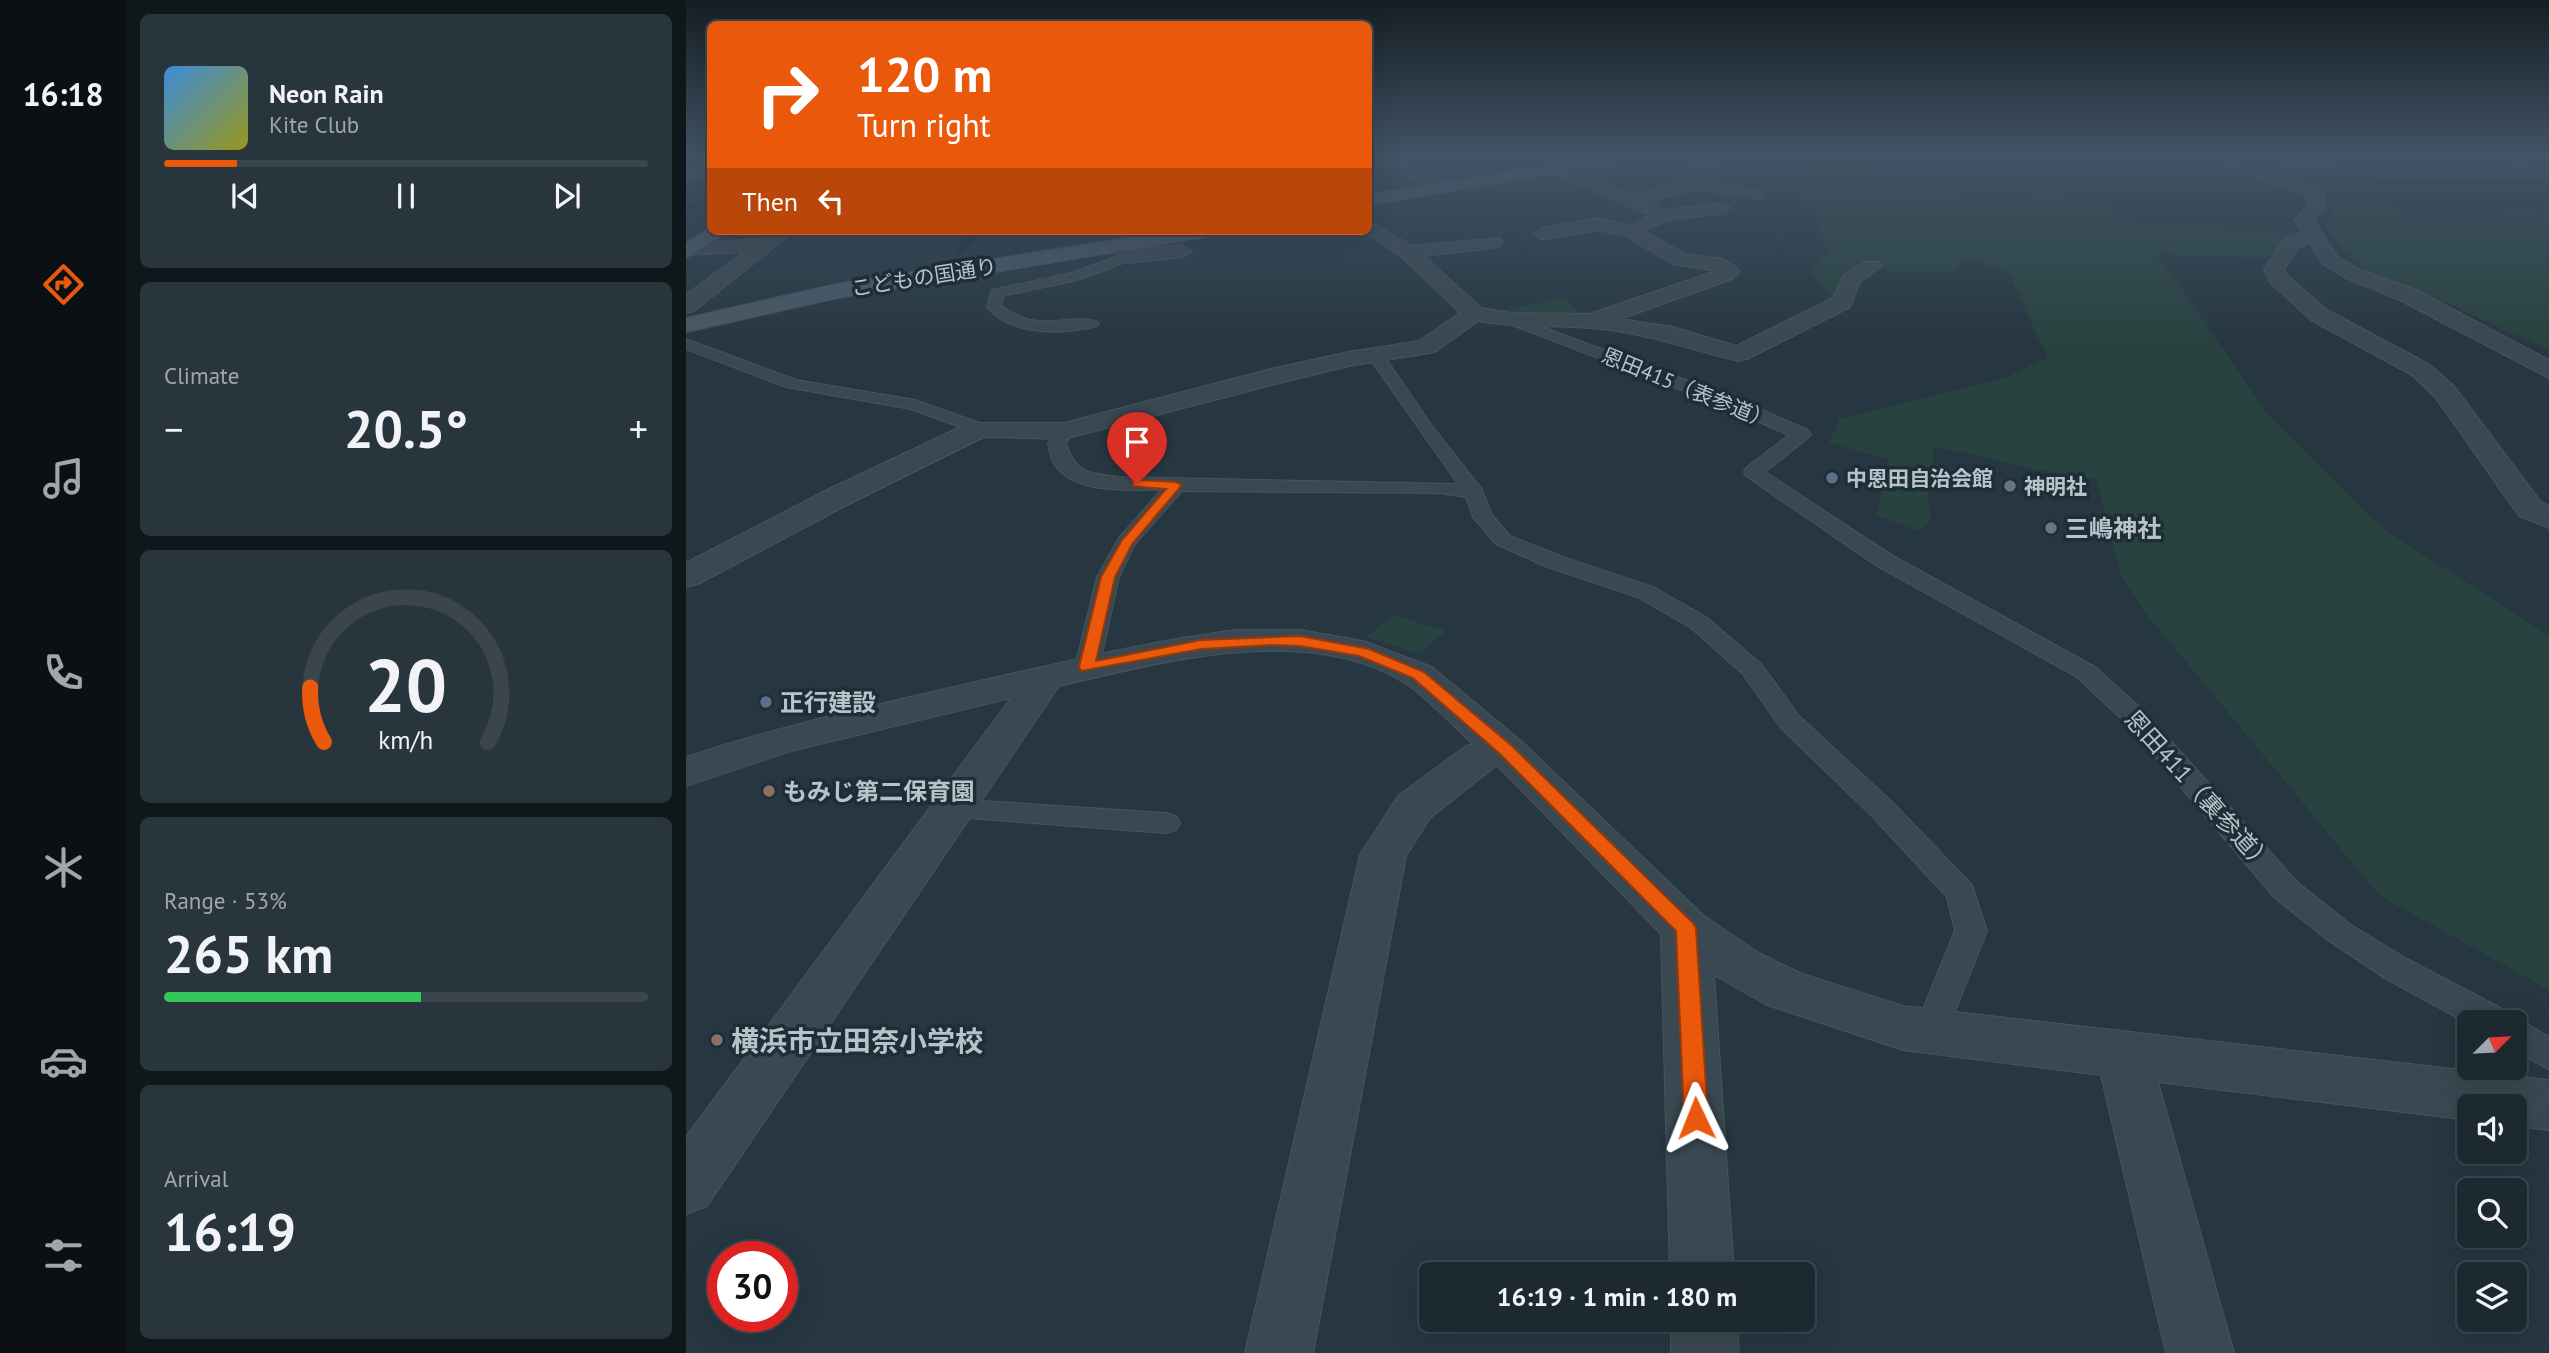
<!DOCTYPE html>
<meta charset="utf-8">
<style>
body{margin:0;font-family:"PT Sans","Noto Sans JP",sans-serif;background:#29353d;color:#f1f3f6;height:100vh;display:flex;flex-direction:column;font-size:26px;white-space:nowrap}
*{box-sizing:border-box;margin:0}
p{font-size:23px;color:#a0a6ab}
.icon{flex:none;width:38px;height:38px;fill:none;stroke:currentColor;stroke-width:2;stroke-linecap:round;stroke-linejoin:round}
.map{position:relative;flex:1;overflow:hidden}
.drawer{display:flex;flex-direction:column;gap:14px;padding:14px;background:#0f171b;width:560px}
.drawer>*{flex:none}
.hud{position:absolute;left:21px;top:21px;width:665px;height:214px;border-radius:10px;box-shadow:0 7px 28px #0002,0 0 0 2px #3a454d;background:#ea580c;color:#fff;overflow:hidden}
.needle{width:46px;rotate:66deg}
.buttons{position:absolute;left:1771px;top:1010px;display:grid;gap:14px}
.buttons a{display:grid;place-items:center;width:70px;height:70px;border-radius:10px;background:#1c2931;box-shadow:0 7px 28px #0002,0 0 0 2px #3a454d;font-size:35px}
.speed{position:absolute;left:21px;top:1241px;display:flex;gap:14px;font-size:35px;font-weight:700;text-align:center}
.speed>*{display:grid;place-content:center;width:91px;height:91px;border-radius:50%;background:#1c2931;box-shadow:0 7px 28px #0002,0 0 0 2px #3a454d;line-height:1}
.speed .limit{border:10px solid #d22;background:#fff;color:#111}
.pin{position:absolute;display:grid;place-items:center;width:60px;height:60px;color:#fff;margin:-72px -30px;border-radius:50% 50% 50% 0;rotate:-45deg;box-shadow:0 0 7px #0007}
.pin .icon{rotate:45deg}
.me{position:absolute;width:77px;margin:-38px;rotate:358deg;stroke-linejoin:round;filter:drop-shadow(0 0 5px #0008)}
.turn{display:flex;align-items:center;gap:24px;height:147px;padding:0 35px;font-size:32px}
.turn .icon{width:91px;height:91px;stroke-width:2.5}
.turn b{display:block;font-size:49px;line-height:60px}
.then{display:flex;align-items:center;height:66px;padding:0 35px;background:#0003;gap:14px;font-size:26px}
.big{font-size:52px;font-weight:600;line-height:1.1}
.drawer .card{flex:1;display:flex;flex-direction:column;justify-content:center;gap:10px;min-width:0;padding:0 24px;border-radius:10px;background:#29353d}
.drawer .dial{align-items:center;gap:0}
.dial svg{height:182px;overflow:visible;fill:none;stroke:#3a454d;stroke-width:7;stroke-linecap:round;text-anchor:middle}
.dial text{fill:#f1f3f6;stroke:none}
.song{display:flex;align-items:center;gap:21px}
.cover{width:84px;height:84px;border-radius:10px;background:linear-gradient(135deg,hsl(210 70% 55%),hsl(60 70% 35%))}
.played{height:7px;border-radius:4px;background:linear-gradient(90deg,#ea580c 15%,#3a454d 15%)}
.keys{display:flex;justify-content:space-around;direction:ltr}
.heat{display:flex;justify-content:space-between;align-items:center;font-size:38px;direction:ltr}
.charge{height:10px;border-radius:5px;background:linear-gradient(90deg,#34c759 53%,#3a454d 0)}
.trip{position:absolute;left:733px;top:1262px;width:396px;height:70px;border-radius:10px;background:#1c2931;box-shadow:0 7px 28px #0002,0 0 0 2px #3a454d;font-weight:600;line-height:70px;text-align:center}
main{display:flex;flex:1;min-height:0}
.menu{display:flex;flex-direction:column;width:126px;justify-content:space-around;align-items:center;background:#0b1014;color:#a0a6ab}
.menu .icon{width:49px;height:49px}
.menu .on{color:#ea580c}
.menu b{font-size:32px;color:#f1f3f6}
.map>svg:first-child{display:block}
</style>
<main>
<nav class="menu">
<b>16:18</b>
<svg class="icon on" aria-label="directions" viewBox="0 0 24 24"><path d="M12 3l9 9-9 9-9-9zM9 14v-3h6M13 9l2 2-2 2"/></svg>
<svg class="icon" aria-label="music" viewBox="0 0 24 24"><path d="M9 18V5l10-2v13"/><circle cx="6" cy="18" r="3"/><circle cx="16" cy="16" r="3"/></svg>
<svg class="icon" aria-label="phone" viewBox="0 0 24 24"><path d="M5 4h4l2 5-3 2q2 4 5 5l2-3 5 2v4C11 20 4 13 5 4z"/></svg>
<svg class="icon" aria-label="climate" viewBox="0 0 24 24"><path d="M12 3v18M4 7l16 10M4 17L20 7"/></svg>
<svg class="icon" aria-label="car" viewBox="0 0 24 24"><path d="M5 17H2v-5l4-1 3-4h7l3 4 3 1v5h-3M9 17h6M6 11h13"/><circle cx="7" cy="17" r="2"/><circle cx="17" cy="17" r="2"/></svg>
<svg class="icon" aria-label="filters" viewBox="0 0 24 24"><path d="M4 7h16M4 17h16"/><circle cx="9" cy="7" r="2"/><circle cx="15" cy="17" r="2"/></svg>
</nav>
<section class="drawer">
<div class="card">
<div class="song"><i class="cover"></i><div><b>Neon Rain</b><p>Kite Club</p></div></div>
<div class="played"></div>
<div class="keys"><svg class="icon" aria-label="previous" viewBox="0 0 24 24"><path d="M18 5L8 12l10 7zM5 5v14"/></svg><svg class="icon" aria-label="pause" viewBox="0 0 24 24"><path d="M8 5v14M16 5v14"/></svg><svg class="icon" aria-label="next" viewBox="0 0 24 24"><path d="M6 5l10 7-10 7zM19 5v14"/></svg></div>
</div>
<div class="card"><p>Climate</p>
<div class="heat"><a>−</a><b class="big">20.5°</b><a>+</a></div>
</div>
<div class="card dial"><svg viewBox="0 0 100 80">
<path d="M14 69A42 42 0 1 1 86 69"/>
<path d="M14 69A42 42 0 0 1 8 45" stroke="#ea580c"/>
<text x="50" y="56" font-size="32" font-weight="700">20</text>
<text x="50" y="72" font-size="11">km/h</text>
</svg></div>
<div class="card"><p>Range · 53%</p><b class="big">265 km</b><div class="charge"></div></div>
<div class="card"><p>Arrival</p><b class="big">16:19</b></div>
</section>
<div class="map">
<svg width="1863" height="1353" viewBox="0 0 1863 1353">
<rect width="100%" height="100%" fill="#263741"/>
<!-- green -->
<g fill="#28423f">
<path d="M1169,164L1231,188L1251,192L1315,201L1357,192L1423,203L1437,223L1618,232L1579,258L1471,254L1584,417L1698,529L1863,636V990L1694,896L1462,616L1436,578L1410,479L1352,470L1247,446L1248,475L1242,495L1245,521L1232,531L1190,515L1203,459L1143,443L1154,418L1320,378L1361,357L1322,271L1277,258L1269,272H1206L1183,263L1147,303L1125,271L1142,252L1129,214L1111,191L1116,184L1097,178L1133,167Z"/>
<path d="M1650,201L1701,205L1732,218L1823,217L1813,209L1863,211V351L1766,305L1675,269L1639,229Z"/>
<path d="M879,298L889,309L908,319L805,312Z"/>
<path d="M707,615L760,631L734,654L680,637Z"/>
</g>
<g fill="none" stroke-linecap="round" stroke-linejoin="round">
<!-- stream -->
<g fill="#18303f" fill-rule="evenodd">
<path d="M11,205V209L0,210V206Z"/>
<path d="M288,231H296L276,254H270V250Z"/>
</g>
<!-- service casing -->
<g stroke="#47545d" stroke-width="2">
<g id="service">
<path d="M440,253L446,257L445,260L395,279L317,296L315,306C327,314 338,320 352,321C367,323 404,315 413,323L411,326C377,335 326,336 301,307L306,290L386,273Z"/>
<path d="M826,316L1046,397L1122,430L1125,434L1122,438L1079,472L1207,556L1409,667L1459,712L1611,882L1665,925L1721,959L1822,1012L1826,1021L1841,1024L1863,1037V1069L1829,1051V1022L1783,1024L1697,977L1643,941L1589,898L1441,724L1391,677L1191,566L1060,476L1058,472L1060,468L1103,435L1034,405L821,323V317Z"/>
<path d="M0,339L110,380L229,400L299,425L302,429L293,434L225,409L100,387L0,349Z"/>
<path d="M690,351L696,353L746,426L795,488L806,515L824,536L877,557L967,587L1020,617L1075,664L1113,716L1206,802L1286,885L1301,931L1257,1041L1245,1045L1233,1041L1228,1031L1269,931L1261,897L1186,816L1095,728L1057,674L1004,627L951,597L861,567L810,544L787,517L780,497L754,493L496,491L449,544L433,577L413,667L410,672H392L389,667L411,577L433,538L475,490C445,489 388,495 369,465C365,460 364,451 362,444L372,427L378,426L387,431L380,444C390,474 403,473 432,477L772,484L682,356Z"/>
<path d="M265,799L480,813L490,816L494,823L490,830L480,833L255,816L251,809L255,802Z"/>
</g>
</g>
<!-- minor casing -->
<g stroke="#47545d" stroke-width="2">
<g id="minor">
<path d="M702,156H719L756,188L753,192H741Z"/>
<path d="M1042,156H1079L1071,161L1007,171L1017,180L1075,191L1078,195L1075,199L1008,189L963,202L977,210L1036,203L1045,208L1036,213L984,220L957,230L999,254L1038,259L1054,271L1046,279L934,319L987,327L1050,346L1147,298L1158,275L1179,262H1193L1196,266L1174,282L1164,307L1061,359L1052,361C1003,349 956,332 905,328C867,325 830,328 792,321L749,352L663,366L590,384L378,439L298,437L161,505L12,584L0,587V563L139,491L283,423H378L585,369L663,352L733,341L774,313L715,256L677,231H682V220L726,246L814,238L817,242L814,246L807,248L738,256L795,308L826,313L903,314L1030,271L987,264L942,237L912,230L857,240L847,234L857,228L912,218L950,227L948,224L964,215L862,171V165H874L948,195L998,181L991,173L992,164Z"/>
<path d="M1812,156H1831L1856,171L1848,176Z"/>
<path d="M24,167V177L0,179V169Z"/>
<path d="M1626,229L1636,235L1612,248L1598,269L1601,275L1641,310L1744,365L1768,386L1855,502L1863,506V528L1833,516L1750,398L1726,375L1625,320L1584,282L1578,269L1598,240Z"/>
<path d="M86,231H108L8,311L0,313V295L58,252L0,255V243L75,239Z"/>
<path d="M437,239L444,241L448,250L496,245L506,251L496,257L440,263L433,261L427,245Z"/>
<path d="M550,630H614L677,641L746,667L835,741L1017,915L1071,952L1116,974L1217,1006L1863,1080V1130L1829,1126V1106H1783V1120L1472,1082L1548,1353H1480L1415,1075L1217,1050L1081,1005L1028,975L1048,1274H984L975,934L811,765L744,818L720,856L627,1353H559L674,855L712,796L780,746L787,744C765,724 743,699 719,683C623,622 475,662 373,686L21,1206L0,1214V1137L325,698L105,751L0,786V757C97,725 195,704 294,681C379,662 463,641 550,630Z"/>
<path d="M985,1320H1051L1053,1353H985Z"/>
</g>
</g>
<!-- tertiary casing -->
<g stroke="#47545d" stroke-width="2">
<g id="tertiary">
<path d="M1508,156C1532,154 1624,177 1639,195V207L1628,221L1651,256L1672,269L1730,290L1863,360V378L1714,300L1658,277L1637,264L1609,220L1621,206V197L1614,192Z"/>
<path d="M1586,157L1693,166H1863V176H1693L1580,165V159Z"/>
</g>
</g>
<!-- secondary casing -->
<g stroke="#47545d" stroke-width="2">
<g id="secondary">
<path d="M916,156H950L942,161L682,205V195Z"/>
<path d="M24,228V231H43L0,258V243Z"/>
<path d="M484,231H530L520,237L151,298L0,332V318L151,284Z"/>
</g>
</g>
<!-- service -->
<use href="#service" fill="#3a4851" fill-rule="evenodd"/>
<!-- minor -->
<use href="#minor" fill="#3a4851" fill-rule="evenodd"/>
<!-- tertiary -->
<use href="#tertiary" fill="#3a4851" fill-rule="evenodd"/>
<!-- secondary -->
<use href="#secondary" fill="#485864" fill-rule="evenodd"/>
</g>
<!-- sky -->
<linearGradient id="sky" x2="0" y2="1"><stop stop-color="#151e24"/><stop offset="0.45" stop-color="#415365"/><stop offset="1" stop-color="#415365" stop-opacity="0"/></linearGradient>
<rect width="1863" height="345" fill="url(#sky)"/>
<!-- route -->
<path fill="#ea580c" stroke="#983908" stroke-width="2" d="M451,480L490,482L496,485L446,544L429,577L410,661L515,640L614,636L683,649L738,672L826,746L1007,923L1010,928L1022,1118L1018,1125L1010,1128L1001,1125L998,1118L990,931L814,754L727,678L673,656L614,646L586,645L515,649L395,671L393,667L415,577L436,540L480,489L447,486V481Z"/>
<!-- markers -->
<g fill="#5c6f8a" stroke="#1f2d36" stroke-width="2.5">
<circle cx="1146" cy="478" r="7"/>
<circle cx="80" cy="702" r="7"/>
</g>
<g fill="#6b7280" stroke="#1f2d36" stroke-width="2.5">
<circle cx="1324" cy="486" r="7"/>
<circle cx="1365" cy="528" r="7"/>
</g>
<g fill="#8d6e63" stroke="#1f2d36" stroke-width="2.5">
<circle cx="83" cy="791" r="7"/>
<circle cx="31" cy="1040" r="7"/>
</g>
<g text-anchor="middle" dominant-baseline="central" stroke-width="7" stroke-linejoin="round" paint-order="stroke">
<!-- far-street labels -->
<g font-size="21" fill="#b7c3cb" stroke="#1f2d36">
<text transform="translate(238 277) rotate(-9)">こどもの国通り</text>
<text transform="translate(1001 388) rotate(22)">恩田415（表参道）</text>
</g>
<!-- far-poi labels -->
<g font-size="21" font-weight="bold" fill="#b7c3cb" stroke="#1f2d36" text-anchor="start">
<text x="1160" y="478">中恩田自治会館</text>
<text x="1338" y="486">神明社</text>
</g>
<!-- poi labels -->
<g font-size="24" font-weight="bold" fill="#b7c3cb" stroke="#1f2d36" text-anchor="start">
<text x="1379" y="528">三嶋神社</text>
<text x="94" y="702">正行建設</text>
<text x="97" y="791">もみじ第二保育園</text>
</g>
<!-- street labels -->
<g font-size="24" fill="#b7c3cb" stroke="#1f2d36">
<text transform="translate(1513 791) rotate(48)">恩田411（裏参道）</text>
</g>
<!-- near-poi labels -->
<g font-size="28" font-weight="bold" fill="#b7c3cb" stroke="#1f2d36" text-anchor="start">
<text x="45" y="1040">横浜市立田奈小学校</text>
</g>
</g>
</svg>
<div class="buttons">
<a><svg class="needle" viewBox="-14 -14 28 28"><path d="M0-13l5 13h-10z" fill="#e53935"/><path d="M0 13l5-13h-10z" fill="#a0a6ab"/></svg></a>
<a><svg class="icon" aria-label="sound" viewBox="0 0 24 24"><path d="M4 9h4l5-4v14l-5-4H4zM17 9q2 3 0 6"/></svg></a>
<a><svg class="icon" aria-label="search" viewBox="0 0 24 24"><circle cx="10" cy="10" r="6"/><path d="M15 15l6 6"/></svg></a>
<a><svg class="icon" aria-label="layers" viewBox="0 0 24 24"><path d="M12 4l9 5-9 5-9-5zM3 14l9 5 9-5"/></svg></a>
</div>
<div class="speed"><div class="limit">30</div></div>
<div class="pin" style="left:451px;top:484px;background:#d93025"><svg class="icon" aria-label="arrive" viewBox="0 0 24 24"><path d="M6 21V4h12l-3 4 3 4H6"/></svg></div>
<svg class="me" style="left:1010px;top:1118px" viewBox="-20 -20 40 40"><path d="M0-17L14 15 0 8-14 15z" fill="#ea580c" stroke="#fff" stroke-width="4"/></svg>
<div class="trip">16:19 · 1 min · 180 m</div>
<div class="hud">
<div class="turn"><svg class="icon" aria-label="right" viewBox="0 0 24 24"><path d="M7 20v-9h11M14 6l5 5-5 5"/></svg><div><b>120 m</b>Turn right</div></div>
<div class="then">Then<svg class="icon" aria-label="left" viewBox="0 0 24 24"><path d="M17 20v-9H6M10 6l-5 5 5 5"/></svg></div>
</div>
</div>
</main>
